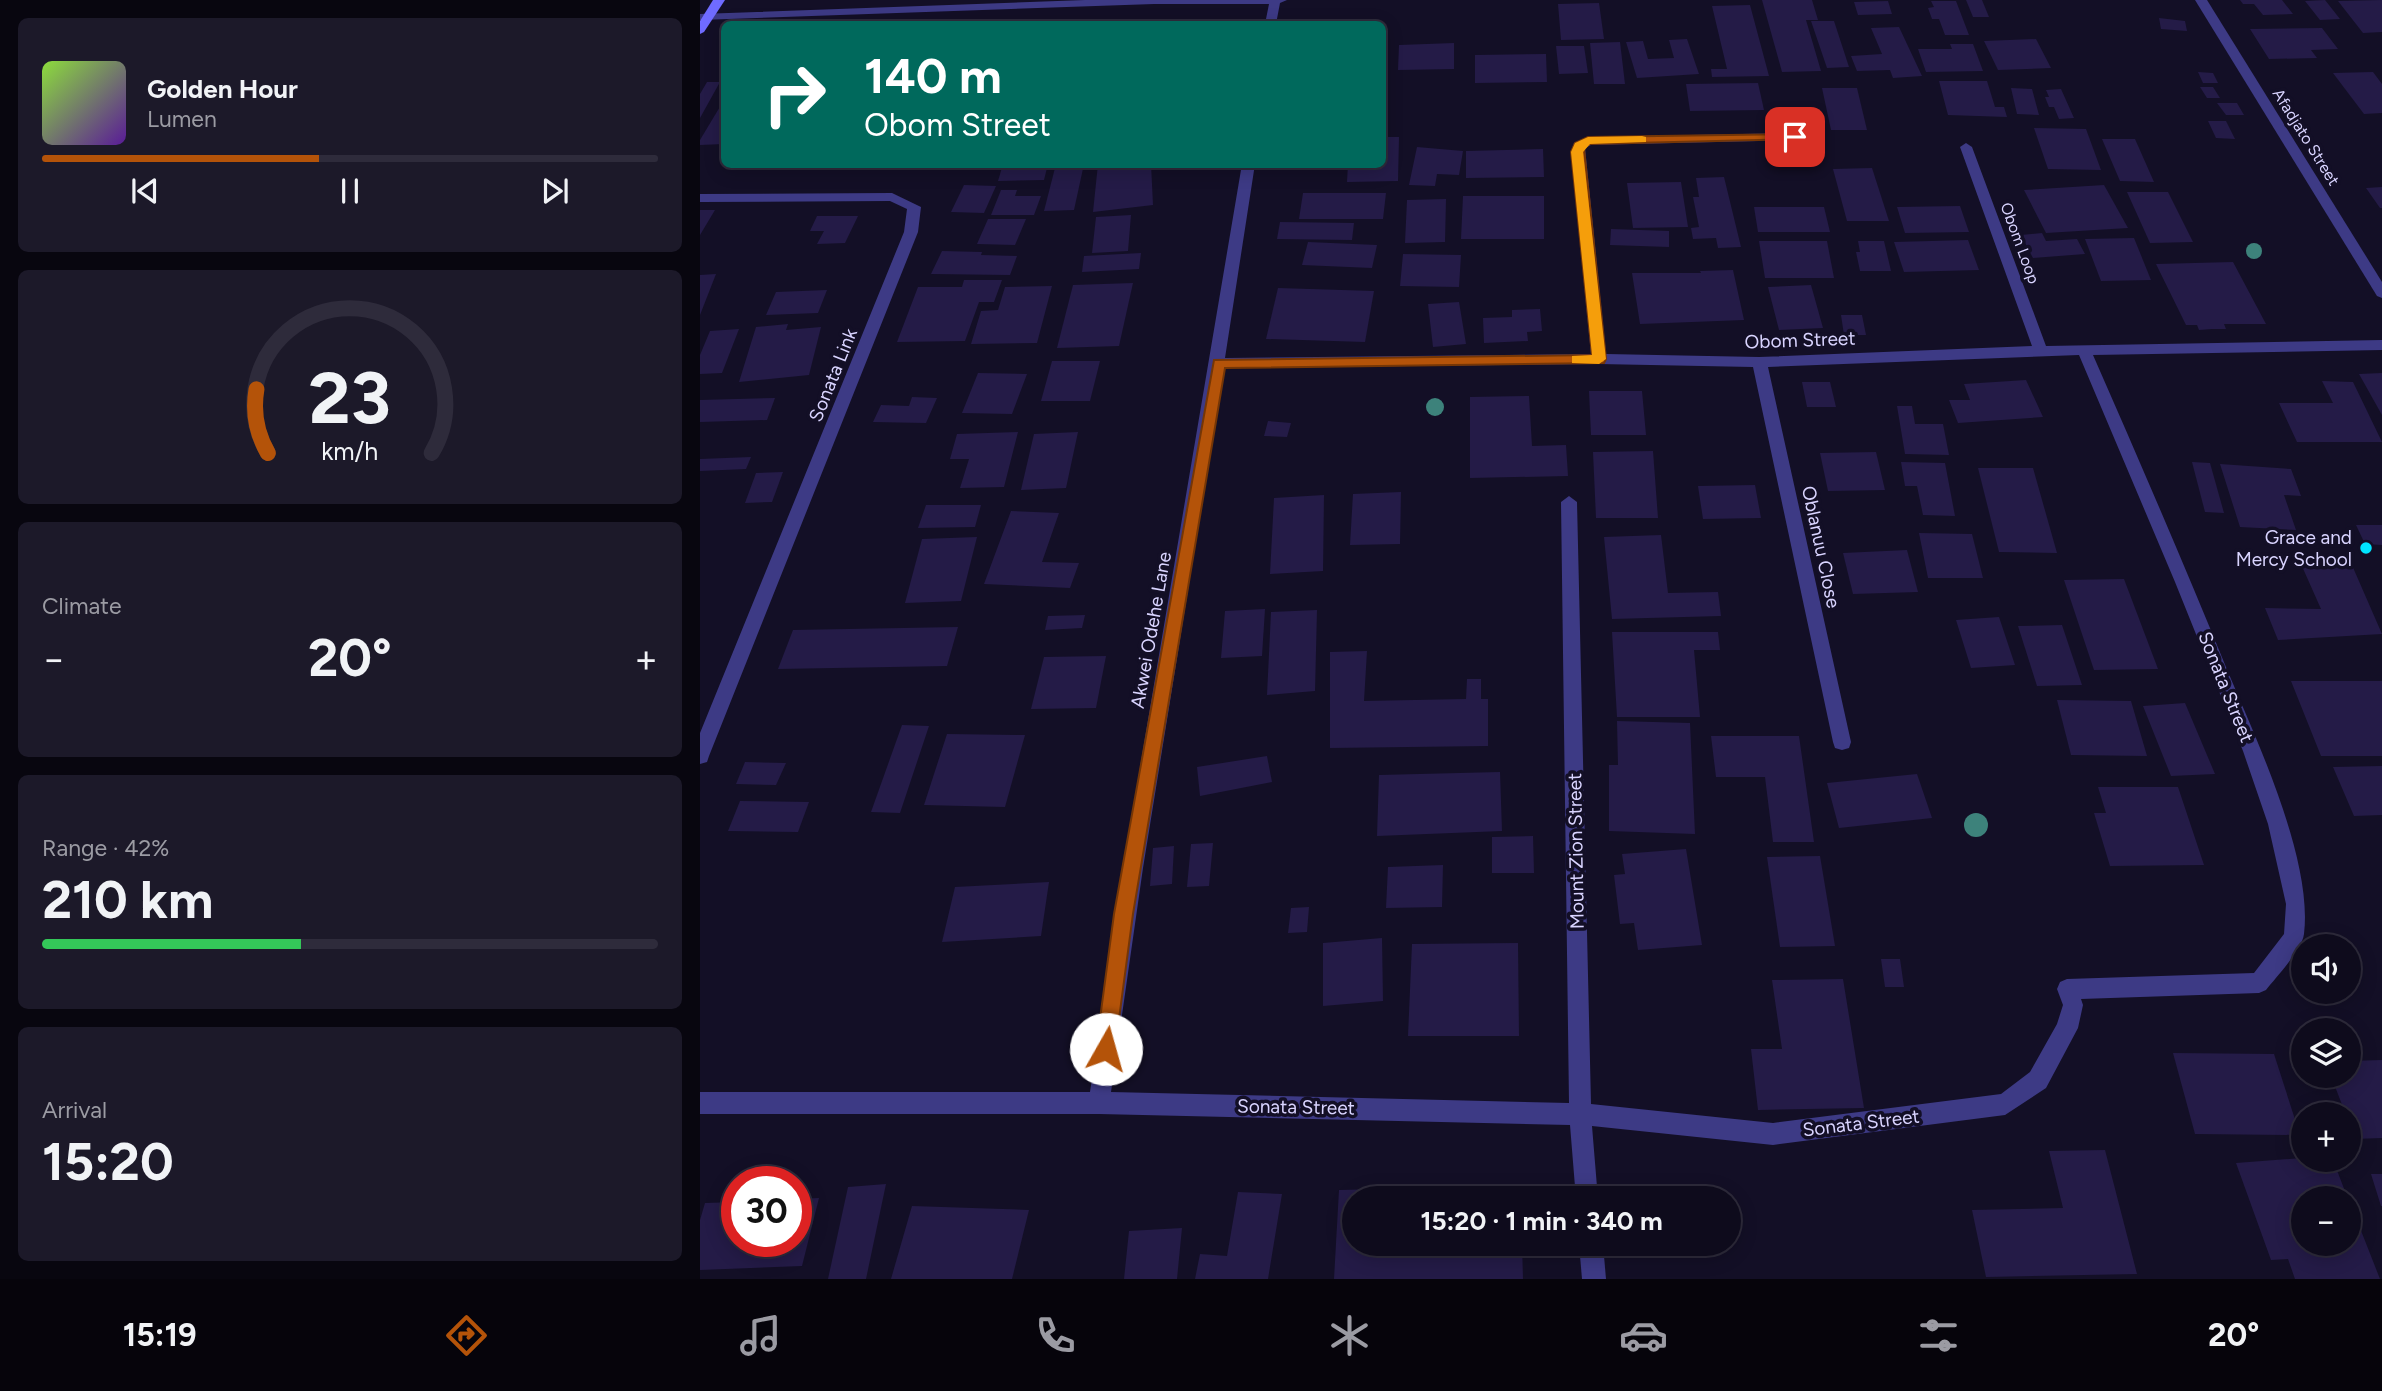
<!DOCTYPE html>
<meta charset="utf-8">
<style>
body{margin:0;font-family:Figtree,sans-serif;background:#1c1929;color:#f1f3f6;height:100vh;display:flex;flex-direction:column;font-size:26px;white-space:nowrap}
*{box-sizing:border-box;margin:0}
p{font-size:23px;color:#9b9ba3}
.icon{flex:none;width:38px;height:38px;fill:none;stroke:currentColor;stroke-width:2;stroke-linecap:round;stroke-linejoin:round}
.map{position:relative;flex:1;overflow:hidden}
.details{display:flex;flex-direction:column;gap:18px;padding:18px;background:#08060f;width:700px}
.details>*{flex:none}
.top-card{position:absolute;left:21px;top:21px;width:665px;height:147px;border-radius:10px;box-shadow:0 4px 18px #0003,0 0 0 2px #2e2b3b;background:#00695c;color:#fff;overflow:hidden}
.tools{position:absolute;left:1591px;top:934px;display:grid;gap:14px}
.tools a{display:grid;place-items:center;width:70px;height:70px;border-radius:50%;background:#0e0b1c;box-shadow:0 4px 18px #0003,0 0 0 2px #2e2b3b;font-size:35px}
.speed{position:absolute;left:21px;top:1166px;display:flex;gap:14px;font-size:35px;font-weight:700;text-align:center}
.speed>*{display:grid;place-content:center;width:91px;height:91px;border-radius:50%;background:#0e0b1c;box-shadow:0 4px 18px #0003,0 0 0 2px #2e2b3b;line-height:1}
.speed .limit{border:10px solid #d22;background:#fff;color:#111}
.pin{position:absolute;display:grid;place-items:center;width:60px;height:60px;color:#fff;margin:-30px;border-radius:14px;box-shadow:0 4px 10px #0006}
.me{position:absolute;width:77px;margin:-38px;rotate:7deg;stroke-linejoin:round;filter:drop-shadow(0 0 5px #0008)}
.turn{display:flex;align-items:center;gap:24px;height:147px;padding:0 28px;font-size:32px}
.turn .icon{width:91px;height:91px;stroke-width:2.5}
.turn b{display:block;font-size:49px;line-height:60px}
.big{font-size:52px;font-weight:700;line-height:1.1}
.details .widget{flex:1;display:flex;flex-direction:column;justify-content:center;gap:10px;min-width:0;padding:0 24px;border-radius:10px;background:#1c1929}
.details .dial{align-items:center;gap:0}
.dial svg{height:182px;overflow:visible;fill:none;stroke:#2e2b3b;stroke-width:7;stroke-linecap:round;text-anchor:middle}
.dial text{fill:#f1f3f6;stroke:none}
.song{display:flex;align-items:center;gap:21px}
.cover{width:84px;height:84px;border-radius:10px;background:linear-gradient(135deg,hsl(90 70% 55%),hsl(270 70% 35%))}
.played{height:7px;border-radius:4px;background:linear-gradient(90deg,#b45309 45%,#2e2b3b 45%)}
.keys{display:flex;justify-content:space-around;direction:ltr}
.heat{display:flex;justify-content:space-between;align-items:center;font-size:38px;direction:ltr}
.charge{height:10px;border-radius:5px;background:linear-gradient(90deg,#34c759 42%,#2e2b3b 0)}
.trip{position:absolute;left:642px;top:1186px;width:399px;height:70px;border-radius:35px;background:#0e0b1c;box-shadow:0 4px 18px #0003,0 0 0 2px #2e2b3b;font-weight:700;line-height:70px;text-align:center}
.menu{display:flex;height:112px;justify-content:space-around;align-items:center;background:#06040b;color:#9b9ba3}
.menu .icon{width:49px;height:49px}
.menu .selected{color:#b45309}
.menu b{font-size:32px;color:#f1f3f6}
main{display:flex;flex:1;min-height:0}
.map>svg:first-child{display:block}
</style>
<main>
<section class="details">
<div class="widget">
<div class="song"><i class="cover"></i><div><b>Golden Hour</b><p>Lumen</p></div></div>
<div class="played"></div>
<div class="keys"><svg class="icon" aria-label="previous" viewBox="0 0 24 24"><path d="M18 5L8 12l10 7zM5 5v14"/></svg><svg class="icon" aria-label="pause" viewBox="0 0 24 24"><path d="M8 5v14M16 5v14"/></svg><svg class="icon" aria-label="next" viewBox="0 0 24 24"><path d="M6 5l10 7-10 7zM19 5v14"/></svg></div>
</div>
<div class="widget dial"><svg viewBox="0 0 100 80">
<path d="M14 69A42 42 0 1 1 86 69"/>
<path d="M14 69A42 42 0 0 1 9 41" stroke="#b45309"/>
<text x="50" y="56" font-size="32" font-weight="700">23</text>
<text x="50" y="72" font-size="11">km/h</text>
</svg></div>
<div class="widget"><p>Climate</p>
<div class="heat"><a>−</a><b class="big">20°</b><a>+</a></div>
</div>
<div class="widget"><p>Range · 42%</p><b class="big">210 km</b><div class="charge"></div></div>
<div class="widget"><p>Arrival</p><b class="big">15:20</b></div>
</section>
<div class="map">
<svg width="1682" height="1279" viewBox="0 0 1682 1279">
<rect width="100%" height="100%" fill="#130f26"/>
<!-- building -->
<g fill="#241b47">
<path d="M1062,0H1112L1118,20H1106L1121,71L1082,72Z"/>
<path d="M1266,0H1282L1289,17H1273Z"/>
<path d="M1540,0H1582L1593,14L1563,15L1554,4H1543Z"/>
<path d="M1625,0L1640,19L1620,20L1605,1Z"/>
<path d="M1682,0V32L1663,33L1638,1Z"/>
<path d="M1188,1L1192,14L1158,15L1154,2Z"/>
<path d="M1231,1H1256L1269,35H1245L1239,19H1232L1228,8L1234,7Z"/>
<path d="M899,3L904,39L861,40L858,4Z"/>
<path d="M1050,5L1069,76L1012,77L1011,69H1027L1012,6Z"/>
<path d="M1459,18L1485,21L1487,31L1461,29Z"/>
<path d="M1111,21H1134L1149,67L1127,68Z"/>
<path d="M1199,27L1222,76L1193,78L1190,70L1157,71L1151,56L1182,54L1171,28Z"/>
<path d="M1622,28L1638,49L1611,50L1617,58L1569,59L1550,29Z"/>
<path d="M987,39L999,74L937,78L926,42L943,41L948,59L974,58L969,40Z"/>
<path d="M1336,39L1351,68L1298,70L1284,41Z"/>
<path d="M920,42L925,84H894L890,43Z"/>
<path d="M754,43V69L698,70L699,45Z"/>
<path d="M1250,44H1273L1283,71L1226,72L1218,49H1252Z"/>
<path d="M856,46H884L888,73L859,74Z"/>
<path d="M846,54L847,82L775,83V55Z"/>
<path d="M1498,72L1513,73L1518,83H1503Z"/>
<path d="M1673,72L1682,84V113L1664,114L1633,73Z"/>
<path d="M1239,81H1287L1295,107H1304L1307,117L1248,115Z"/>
<path d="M7,82H20L0,118V94Z"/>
<path d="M1058,83L1064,110L990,111L986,84Z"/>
<path d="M1500,87H1513L1520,98H1507Z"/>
<path d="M1122,88H1157L1167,130H1131Z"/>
<path d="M1311,88L1332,89L1339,115L1317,114Z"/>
<path d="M1361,89L1374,118L1359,119L1354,107H1349L1345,97H1349L1346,90Z"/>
<path d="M24,100V144L0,145V140Z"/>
<path d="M1517,103H1537L1544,115H1526Z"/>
<path d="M1508,121H1526L1535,139L1516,138Z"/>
<path d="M1334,128L1386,129L1401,170L1348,169Z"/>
<path d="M682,137H699L698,181L647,182L648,164H682Z"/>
<path d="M1402,139H1435L1454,182L1420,181Z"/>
<path d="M717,147L763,151L759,175L737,174L735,186L709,185Z"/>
<path d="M843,149L844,177L766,178V151Z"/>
<path d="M303,164H348L344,180L298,181Z"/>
<path d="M356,164H384L374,210L344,211Z"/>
<path d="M398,164H451L453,205L393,212Z"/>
<path d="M1172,168L1189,221H1147L1133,169Z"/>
<path d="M1024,177L1041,247L1018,248L1016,238L993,239L991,228L999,227L993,197H999L996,178Z"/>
<path d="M981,182L988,227L933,228L927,183Z"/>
<path d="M264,185L296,186L284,213L251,212Z"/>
<path d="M1404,185L1428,228L1346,233L1324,190Z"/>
<path d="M1682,187V208H1680L1666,188Z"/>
<path d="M301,190H317L315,196H341L334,215H291Z"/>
<path d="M1427,192H1468L1493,242L1450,243Z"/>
<path d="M603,193H686L683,219H599Z"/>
<path d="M763,196H844V239H761Z"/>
<path d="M746,199L745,242L705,243L707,200Z"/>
<path d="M1260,206L1269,232L1205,233L1197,207Z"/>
<path d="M1054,207H1124L1130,232H1058Z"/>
<path d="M0,210H15L0,235Z"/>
<path d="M431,215L428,251L392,253L396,217Z"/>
<path d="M117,216H158L145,243L117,244L124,231H110Z"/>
<path d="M288,219H326L315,245L277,244Z"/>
<path d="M580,222L654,223L652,240L577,239Z"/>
<path d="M911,229L969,231V247L910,245Z"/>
<path d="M1342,233L1346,241L1377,239L1385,254L1333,258L1321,235Z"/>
<path d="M1434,238L1451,280L1401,281L1385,239Z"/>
<path d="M1268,240L1279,270L1204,272L1194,242Z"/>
<path d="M1059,241H1127L1134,278H1065Z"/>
<path d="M1158,241H1184L1191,271H1160L1156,252H1160Z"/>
<path d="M608,242L677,245L672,268L602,265Z"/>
<path d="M242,251L282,252L281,255L317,256L310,275L231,274Z"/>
<path d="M441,253L439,269L382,272L384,256Z"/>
<path d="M703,254L761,255L759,287L700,286Z"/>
<path d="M1533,262L1566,324H1524L1526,329H1512L1499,330L1497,325H1486L1456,264Z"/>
<path d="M1033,270L1044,320L940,324L932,273H1001L1000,271Z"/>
<path d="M16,274L0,315V275Z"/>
<path d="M264,280H302L294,302H279L265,341L197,342L218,287H262Z"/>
<path d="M433,283L419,346L357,348L373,285Z"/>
<path d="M1111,285L1123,328L1079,330L1068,287Z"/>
<path d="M352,286L337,343L271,344L281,311L298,310L305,287Z"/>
<path d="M578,288L674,291L665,342L566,339Z"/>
<path d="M127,290L118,313L66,315L76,292Z"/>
<path d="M759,302L766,344L733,347L728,304Z"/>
<path d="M840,309L842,331L827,332L828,341L784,343L783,318L812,317V310Z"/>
<path d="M1141,315H1162L1166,335H1144Z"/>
<path d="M88,324L86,330L121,327L109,375L39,382L56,327Z"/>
<path d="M39,329L22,373L0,374V355L10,331Z"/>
<path d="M352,361H400L390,401H341Z"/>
<path d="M278,373L327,374L312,414L262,413Z"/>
<path d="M1682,373V415L1659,374Z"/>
<path d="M1326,380L1343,417L1258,423L1249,400H1270L1264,384Z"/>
<path d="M1622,381L1653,382L1682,442H1597L1579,403H1633Z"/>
<path d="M1102,382H1130L1136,407H1107Z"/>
<path d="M889,391H942L946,435H891Z"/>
<path d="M829,396L832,446L866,445L868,476L770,478V397Z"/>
<path d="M212,397L237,398L226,423L173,422L181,405L209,406Z"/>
<path d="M75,398L67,420L0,422V400Z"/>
<path d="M1197,406H1212L1215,424H1243L1249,455L1205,454Z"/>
<path d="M568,421L591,423L587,437L564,436Z"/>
<path d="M318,432L304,487L260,488L269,459H250L257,434Z"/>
<path d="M378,432L366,488L321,490L334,434Z"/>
<path d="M953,451L958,518H896L893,452Z"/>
<path d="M1176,452L1185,490L1128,491L1120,453Z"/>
<path d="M51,457L46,469L0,471V459Z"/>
<path d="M1201,462L1245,463L1255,516L1223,515L1217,486H1205Z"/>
<path d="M1492,462L1510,463L1524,513L1505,512Z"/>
<path d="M1520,464L1591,469L1601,496L1584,495L1596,530L1540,527Z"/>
<path d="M1278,468H1333L1357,553L1299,552Z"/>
<path d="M83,472L72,502L45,503L56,473Z"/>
<path d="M1055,485L1061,518L1003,519L998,486Z"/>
<path d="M701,492L700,544L650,545L653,494Z"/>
<path d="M624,495L623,571L570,574L574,498Z"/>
<path d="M226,505H281L275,527L218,528Z"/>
<path d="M311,511L359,513L342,562L379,563L370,588L284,584Z"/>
<path d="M1656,525H1682V545L1665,544Z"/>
<path d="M1219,533L1272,534L1283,578H1228Z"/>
<path d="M961,535L968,593L1018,592L1021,616L912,619L904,537Z"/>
<path d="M277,537L261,601L205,603L222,539Z"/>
<path d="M1207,550L1218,592L1153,594L1143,553Z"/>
<path d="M1597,555L1648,556L1682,634L1578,640L1565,608L1621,609Z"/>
<path d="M1424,579L1458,669L1394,670L1364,580Z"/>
<path d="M565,609L562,656L521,658L525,611Z"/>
<path d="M617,610L615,691L567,695L571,612Z"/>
<path d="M385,615L382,628L345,630L348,616Z"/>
<path d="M1299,617L1315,665L1271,668L1256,620Z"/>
<path d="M1362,625L1382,685L1337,686L1318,626Z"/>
<path d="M258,627L247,666L78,669L93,630Z"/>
<path d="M912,632H1018L1020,650H994L1000,717H917Z"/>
<path d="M667,651L664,701L766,699L767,679H781V699H788V746L630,748V652Z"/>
<path d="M406,656L396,708L331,709L344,657Z"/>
<path d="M1591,681H1682V756H1621Z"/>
<path d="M1357,700L1431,701L1447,756L1371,755Z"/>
<path d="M1485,703L1515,774L1471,776L1443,706Z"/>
<path d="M917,721L990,723L995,834L909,831V765H918Z"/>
<path d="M202,725L229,726L200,813L171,812Z"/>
<path d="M247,734L325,735L305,807L224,805Z"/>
<path d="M1011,736H1099L1114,842H1073L1065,777H1016Z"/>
<path d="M567,756L572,782L500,796L497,767Z"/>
<path d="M45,762L86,763L76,785L36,784Z"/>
<path d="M1682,766V815L1654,816L1633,767Z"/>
<path d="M800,772L802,831L677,836L679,775Z"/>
<path d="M1217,774L1232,818L1139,828L1127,783Z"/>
<path d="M1398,787H1478L1504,865L1410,866L1394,813H1406Z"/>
<path d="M40,801L109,802L98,832L28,831Z"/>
<path d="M833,836L834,873H792V837Z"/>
<path d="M513,843L509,886L487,887L491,844Z"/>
<path d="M474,846L472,884L450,886L453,848Z"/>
<path d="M986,849L1002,945L938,950L934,923L920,924L914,875L925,874L922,854Z"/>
<path d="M1120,856L1135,946L1080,947L1067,857Z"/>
<path d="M743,865L742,907L686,908L688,867Z"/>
<path d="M349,882L341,936L242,942L255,887Z"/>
<path d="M609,907L607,932L588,933L591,908Z"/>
<path d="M682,938L683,1001L623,1006V943Z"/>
<path d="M818,943L819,1036H708L712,944Z"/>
<path d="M1181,959H1200L1204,987H1185Z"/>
<path d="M1143,979L1164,1108L1058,1110L1051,1049H1082L1072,980Z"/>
<path d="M1473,1053L1574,1054L1600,1135L1495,1134Z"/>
<path d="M1682,1060V1138L1654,1139L1648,1115H1646L1631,1076H1648V1061Z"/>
<path d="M1405,1150L1437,1274L1286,1277L1272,1210L1363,1208L1349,1151Z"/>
<path d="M1603,1158L1633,1160L1648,1199H1603V1244H1648L1649,1200L1680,1279H1595L1588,1259L1571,1260L1536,1163Z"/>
<path d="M1671,1174H1682V1206H1681Z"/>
<path d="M186,1184L166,1279H128L148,1187Z"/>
<path d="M822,1186V1199H654V1244H822L823,1279H634L639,1190Z"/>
<path d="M538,1192L582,1194L568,1279H495L500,1254L527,1256Z"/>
<path d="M119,1198L102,1266L0,1270V1220L5,1203L37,1202V1241H96V1199Z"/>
<path d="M212,1206L329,1210L312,1279H191Z"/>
<path d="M482,1228L477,1279H424L429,1231Z"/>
</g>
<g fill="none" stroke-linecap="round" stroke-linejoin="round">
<!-- street -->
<g fill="#3d3a85" fill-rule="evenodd">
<path d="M385,0H587L580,3L576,24H565L569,4H454L0,20V14Z"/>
<path d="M1495,0H1507L1682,282V298L1677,296Z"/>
<path d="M1095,133L1099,134V140L891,145L885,148L906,354L1059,357L1332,346L1260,147L1266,143L1272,147L1346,346L1682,340V350L1393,355C1439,460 1485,566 1528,672C1557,741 1613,860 1604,934C1602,950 1577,976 1566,990L1559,993L1381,999L1383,1005L1378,1028L1346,1088L1305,1115L1073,1145L892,1126L898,1199H876L870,1125L399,1114H0V1092H390L423,868L542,164H555L525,358L891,354L871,152L874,143L888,137ZM1379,355L1475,582L1543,751L1568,824L1586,904L1584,934L1554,973L1367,979L1360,982L1357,989L1363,1005L1357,1024L1330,1072L1301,1094L1073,1123L891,1104L877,502L869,496L861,502L869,1103L411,1092L443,868L524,368L899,364L1053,367L1133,742L1135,748L1142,750L1149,748L1151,742L1068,367Z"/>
<path d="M192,193L221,207L218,232L9,756L7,762L0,764V733L204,232L207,209L190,201L0,202V194Z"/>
<path d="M879,1244H903L906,1279H882Z"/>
</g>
<!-- secondary -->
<path fill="#6f6bff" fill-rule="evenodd" d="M13,0H25L4,32L0,34V21Z"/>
</g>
<!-- trees -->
<g fill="#3d827b">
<circle cx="1554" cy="251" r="8"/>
<circle cx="735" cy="407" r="9"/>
<circle cx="1276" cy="825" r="12"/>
</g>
<!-- route -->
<path fill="#b45309" stroke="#753606" stroke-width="2" d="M1095,134L1099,135V139L890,144L884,148L906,359L904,363L525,368L433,914L415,1049L413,1056L406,1059L399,1056L396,1049L414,914L514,360L892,355L871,152L875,143L888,137Z"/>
<!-- slow -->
<path fill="#f59e0b" d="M942,136L946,137V142L890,144L883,152L906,359L899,364L872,363V356L892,355L871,152L875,143L888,137Z"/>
<!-- markers -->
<circle fill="#00e5ff" stroke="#130f26" stroke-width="2.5" cx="1666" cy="548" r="7"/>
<g text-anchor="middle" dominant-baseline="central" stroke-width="7" stroke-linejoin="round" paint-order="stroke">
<!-- far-street labels -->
<g font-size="16" fill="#d9d4ff" stroke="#130f26">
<text transform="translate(1606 137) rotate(58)">Afadjato Street</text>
<text transform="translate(1320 243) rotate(70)">Obom Loop</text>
</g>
<!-- street labels -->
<g font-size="19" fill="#d9d4ff" stroke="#130f26">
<text transform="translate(1100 340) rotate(-2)">Obom Street</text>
<text transform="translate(133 375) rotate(-68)">Sonata Link</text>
<text transform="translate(1121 547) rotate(78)">Oblanuu Close</text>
<text transform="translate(451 630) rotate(-80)">Akwei Odehe Lane</text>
<text transform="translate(1526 687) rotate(68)">Sonata Street</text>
<text transform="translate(876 851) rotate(-91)">Mount Zion Street</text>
<text transform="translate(596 1107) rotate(1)">Sonata Street</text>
<text transform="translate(1161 1123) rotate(-7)">Sonata Street</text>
</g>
<!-- poi labels -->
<g font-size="19" fill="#d9d4ff" stroke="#130f26" text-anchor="end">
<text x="1652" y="537">Grace and<tspan x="1652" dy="22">Mercy School</tspan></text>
</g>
</g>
</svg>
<div class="tools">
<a><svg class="icon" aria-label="sound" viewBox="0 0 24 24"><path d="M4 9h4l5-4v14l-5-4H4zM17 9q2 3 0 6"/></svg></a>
<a><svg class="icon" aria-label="layers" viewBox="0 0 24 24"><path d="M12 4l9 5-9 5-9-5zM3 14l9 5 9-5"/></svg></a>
<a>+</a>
<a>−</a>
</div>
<div class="speed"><div class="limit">30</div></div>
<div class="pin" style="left:1095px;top:137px;background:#d93025"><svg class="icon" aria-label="arrive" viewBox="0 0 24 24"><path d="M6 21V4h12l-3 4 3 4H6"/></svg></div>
<svg class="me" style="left:406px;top:1049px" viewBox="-20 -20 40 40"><circle r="19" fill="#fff"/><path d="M0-13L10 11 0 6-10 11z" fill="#b45309"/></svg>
<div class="trip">15:20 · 1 min · 340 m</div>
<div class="top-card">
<div class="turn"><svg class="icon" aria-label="right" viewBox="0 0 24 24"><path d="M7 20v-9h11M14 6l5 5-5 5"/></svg><div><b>140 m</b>Obom Street</div></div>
</div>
</div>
</main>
<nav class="menu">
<b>15:19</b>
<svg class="icon selected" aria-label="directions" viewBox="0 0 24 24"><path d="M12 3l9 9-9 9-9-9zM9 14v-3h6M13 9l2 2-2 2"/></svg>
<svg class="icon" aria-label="music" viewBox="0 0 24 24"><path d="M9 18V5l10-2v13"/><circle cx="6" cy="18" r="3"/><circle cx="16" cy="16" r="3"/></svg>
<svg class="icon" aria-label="phone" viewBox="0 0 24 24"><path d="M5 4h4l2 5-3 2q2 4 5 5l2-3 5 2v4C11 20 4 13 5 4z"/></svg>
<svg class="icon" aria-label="climate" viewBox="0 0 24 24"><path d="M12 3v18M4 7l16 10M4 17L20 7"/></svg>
<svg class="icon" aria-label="car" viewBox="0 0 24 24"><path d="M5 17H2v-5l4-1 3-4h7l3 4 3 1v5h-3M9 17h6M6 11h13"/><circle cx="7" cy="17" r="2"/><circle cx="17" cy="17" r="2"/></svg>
<svg class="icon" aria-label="filters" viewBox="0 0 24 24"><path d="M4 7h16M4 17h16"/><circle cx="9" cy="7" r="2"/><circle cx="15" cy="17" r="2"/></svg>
<b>20°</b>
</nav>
